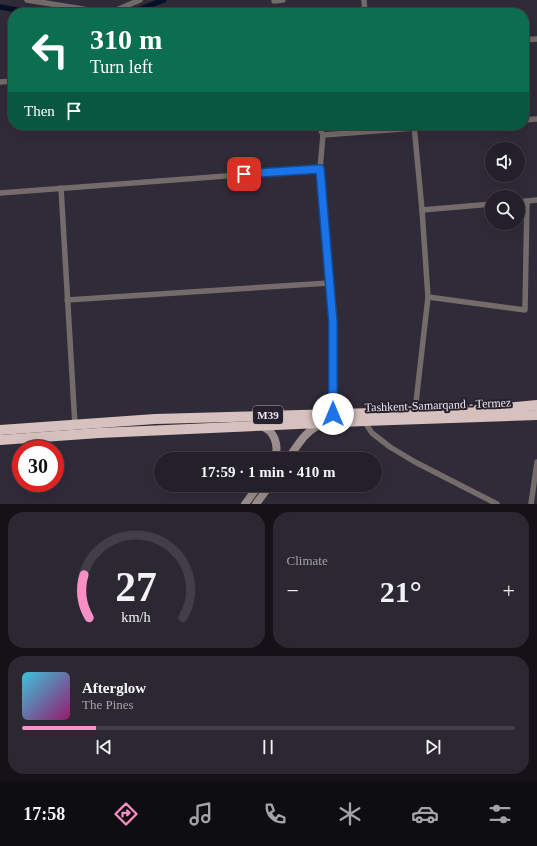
<!DOCTYPE html>
<meta charset="utf-8">
<style>
body{margin:0;font-family:"Times New Roman",serif;background:#2c2832;color:#f1f3f6;height:100vh;display:flex;flex-direction:column;font-size:15px;white-space:nowrap}
*{box-sizing:border-box;margin:0}
p{font-size:13px;color:#a3a3a8}
.icon{flex:none;width:22px;height:22px;fill:none;stroke:currentColor;stroke-width:2;stroke-linecap:round;stroke-linejoin:round}
.map{position:relative;height:504px;overflow:hidden}
.panel{display:flex;flex-direction:column;gap:8px;padding:8px;background:#141217;flex:1}
.panel>*{flex:none}
.top-card{position:absolute;left:8px;top:8px;width:521px;height:122px;border-radius:16px;box-shadow:0 4px 16px #0002,0 0 0 1px #413e47;background:#0b6e4f;color:#fff;overflow:hidden}
.tools{position:absolute;left:485px;top:142px;display:grid;gap:8px}
.tools a{display:grid;place-items:center;width:40px;height:40px;border-radius:50%;background:#24202a;box-shadow:0 4px 16px #0002,0 0 0 1px #413e47;font-size:20px}
.speed{position:absolute;left:12px;top:440px;display:flex;gap:8px;font-size:20px;font-weight:700;text-align:center}
.speed>*{display:grid;place-content:center;width:52px;height:52px;border-radius:50%;background:#24202a;box-shadow:0 4px 16px #0002,0 0 0 1px #413e47;line-height:1}
.speed .limit{border:6px solid #d22;background:#fff;color:#111}
.pin{position:absolute;display:grid;place-items:center;width:34px;height:34px;color:#fff;margin:-17px;border-radius:8px;box-shadow:0 2px 6px #0006}
.me{position:absolute;width:44px;margin:-22px;rotate:0deg;stroke-linejoin:round;filter:drop-shadow(0 0 3px #0008)}
.turn{display:flex;align-items:center;gap:14px;height:84px;padding:0 16px;font-size:18px}
.turn .icon{width:52px;height:52px;stroke-width:2.5}
.turn b{display:block;font-size:28px;line-height:34px}
.then{display:flex;align-items:center;height:38px;padding:0 16px;background:#0003;gap:8px;font-size:15px}
.big{font-size:30px;font-weight:700;line-height:1.1}
.panel .tile{flex:1;display:flex;flex-direction:column;justify-content:center;gap:6px;min-width:0;padding:0 14px;border-radius:16px;background:#2c2832}
.panel .dial{align-items:center;gap:0}
.dial svg{height:104px;overflow:visible;fill:none;stroke:#413e47;stroke-width:7;stroke-linecap:round;text-anchor:middle}
.dial text{fill:#f1f3f6;stroke:none}
.song{display:flex;align-items:center;gap:12px}
.cover{width:48px;height:48px;border-radius:6px;background:linear-gradient(135deg,hsl(190 70% 55%),hsl(320 70% 35%))}
.played{height:4px;border-radius:2px;background:linear-gradient(90deg,#fa8fc7 15%,#413e47 15%)}
.keys{display:flex;justify-content:space-around;direction:ltr}
.heat{display:flex;justify-content:space-between;align-items:center;font-size:22px;direction:ltr}
.panel .tiles{flex:1;display:grid;gap:8px;grid-template-columns:1fr 1fr}
.tile:last-child{grid-column:span 2}
.trip{position:absolute;left:154px;top:452px;width:228px;height:40px;border-radius:20px;background:#24202a;box-shadow:0 4px 16px #0002,0 0 0 1px #413e47;font-weight:700;line-height:40px;text-align:center}
.tab-bar{display:flex;height:64px;justify-content:space-around;align-items:center;background:#0e0d11;color:#a3a3a8}
.tab-bar .icon{width:28px;height:28px}
.tab-bar .selected{color:#fa8fc7}
.tab-bar b{font-size:18px;color:#f1f3f6}
.map>svg:first-child{display:block}
</style>
<div class="map">
<svg width="537" height="504" viewBox="0 0 537 504">
<rect width="100%" height="100%" fill="#302b38"/>
<g fill="none" stroke-linecap="round" stroke-linejoin="round">
<!-- canal -->
<g stroke="#061127" stroke-width="5.5">
<path d="M0,7L33,13"/>
<path d="M130,13L164,0"/>
</g>
<!-- street -->
<g stroke="#746c6b" stroke-width="5.5">
<path d="M27,0L95,11H114L140,0"/>
<path d="M364,0L365,13"/>
<path d="M274,1L283,0"/>
<path d="M524,40L537,39"/>
<path d="M0,82L13,81"/>
<path d="M524,120L537,119"/>
<path d="M316,125L319,126L323,135"/>
<path d="M414,125L422,210L428,297L415,411"/>
<path d="M237,126L246,125"/>
<path d="M61,188L75,425"/>
<path d="M0,193L320,169"/>
<path d="M518,202L537,200"/>
<path d="M422,210L492,204"/>
<path d="M428,297L525,310L527,201"/>
<path d="M67,300L329,283"/>
<path d="M333,413V323L320,169L323,135L455,125"/>
<path d="M364,421L372,433L390,447L415,462L497,504"/>
<path d="M531,504L537,462"/>
</g>
<!-- secondary -->
<g stroke="#9c8e8d" stroke-width="8">
<path d="M260,426C275,430 279,445 275,459"/>
<path d="M288,459C298,445 306,429 323,424"/>
<path d="M245,504L259,485"/>
<path d="M256,504L270,485"/>
</g>
<!-- highway -->
<g stroke="#d6c1be" stroke-width="10">
<path d="M0,430L155,419L485,410L537,405"/>
<path d="M0,440L99,433L364,421L537,415"/>
</g>
</g>
<g fill="none" stroke-linecap="round" stroke-linejoin="round">
<!-- route casing -->
<g stroke="#114b97" stroke-width="10">
<path id="route" d="M244,174L320,169L333,323V414"/>
</g>
<!-- route -->
<use href="#route" stroke="#1a73e8" stroke-width="7"/>
</g>
<g text-anchor="middle" dominant-baseline="central" stroke-width="4" stroke-linejoin="round" paint-order="stroke">
<!-- shield labels -->
<rect fill="#27212d" stroke="#b1adb6" stroke-width="1" x="253" y="406" width="30" height="18" rx="3"/>
<g font-size="11" font-weight="bold" fill="#ece9f1">
<text x="268" y="415">M39</text>
</g>
<!-- street labels -->
<g font-size="12" fill="#ece9f1" stroke="#27212d">
<text transform="translate(438 405) rotate(-2)">Tashkent-Samarqand - Termez</text>
</g>
</g>
</svg>
<div class="tools">
<a><svg class="icon" aria-label="sound" viewBox="0 0 24 24"><path d="M4 9h4l5-4v14l-5-4H4zM17 9q2 3 0 6"/></svg></a>
<a><svg class="icon" aria-label="search" viewBox="0 0 24 24"><circle cx="10" cy="10" r="6"/><path d="M15 15l6 6"/></svg></a>
</div>
<div class="speed"><div class="limit">30</div></div>
<div class="pin" style="left:244px;top:174px;background:#d93025"><svg class="icon" aria-label="arrive" viewBox="0 0 24 24"><path d="M6 21V4h12l-3 4 3 4H6"/></svg></div>
<svg class="me" style="left:333px;top:414px" viewBox="-20 -20 40 40"><circle r="19" fill="#fff"/><path d="M0-13L10 11 0 6-10 11z" fill="#1a73e8"/></svg>
<div class="trip">17:59 · 1 min · 410 m</div>
<div class="top-card">
<div class="turn"><svg class="icon" aria-label="left" viewBox="0 0 24 24"><path d="M17 20v-9H6M10 6l-5 5 5 5"/></svg><div><b>310 m</b>Turn left</div></div>
<div class="then">Then<svg class="icon" aria-label="arrive" viewBox="0 0 24 24"><path d="M6 21V4h12l-3 4 3 4H6"/></svg></div>
</div>
</div>
<section class="panel">
<div class="tiles">
<div class="tile dial"><svg viewBox="0 0 100 80">
<path d="M14 69A42 42 0 1 1 86 69"/>
<path d="M14 69A42 42 0 0 1 10 36" stroke="#fa8fc7"/>
<text x="50" y="56" font-size="32" font-weight="700">27</text>
<text x="50" y="72" font-size="11">km/h</text>
</svg></div>
<div class="tile"><p>Climate</p>
<div class="heat"><a>−</a><b class="big">21°</b><a>+</a></div>
</div>
<div class="tile">
<div class="song"><i class="cover"></i><div><b>Afterglow</b><p>The Pines</p></div></div>
<div class="played"></div>
<div class="keys"><svg class="icon" aria-label="previous" viewBox="0 0 24 24"><path d="M18 5L8 12l10 7zM5 5v14"/></svg><svg class="icon" aria-label="pause" viewBox="0 0 24 24"><path d="M8 5v14M16 5v14"/></svg><svg class="icon" aria-label="next" viewBox="0 0 24 24"><path d="M6 5l10 7-10 7zM19 5v14"/></svg></div>
</div>
</div>
</section>
<nav class="tab-bar">
<b>17:58</b>
<svg class="icon selected" aria-label="directions" viewBox="0 0 24 24"><path d="M12 3l9 9-9 9-9-9zM9 14v-3h6M13 9l2 2-2 2"/></svg>
<svg class="icon" aria-label="music" viewBox="0 0 24 24"><path d="M9 18V5l10-2v13"/><circle cx="6" cy="18" r="3"/><circle cx="16" cy="16" r="3"/></svg>
<svg class="icon" aria-label="phone" viewBox="0 0 24 24"><path d="M5 4h4l2 5-3 2q2 4 5 5l2-3 5 2v4C11 20 4 13 5 4z"/></svg>
<svg class="icon" aria-label="climate" viewBox="0 0 24 24"><path d="M12 3v18M4 7l16 10M4 17L20 7"/></svg>
<svg class="icon" aria-label="car" viewBox="0 0 24 24"><path d="M5 17H2v-5l4-1 3-4h7l3 4 3 1v5h-3M9 17h6M6 11h13"/><circle cx="7" cy="17" r="2"/><circle cx="17" cy="17" r="2"/></svg>
<svg class="icon" aria-label="filters" viewBox="0 0 24 24"><path d="M4 7h16M4 17h16"/><circle cx="9" cy="7" r="2"/><circle cx="15" cy="17" r="2"/></svg>
</nav>
